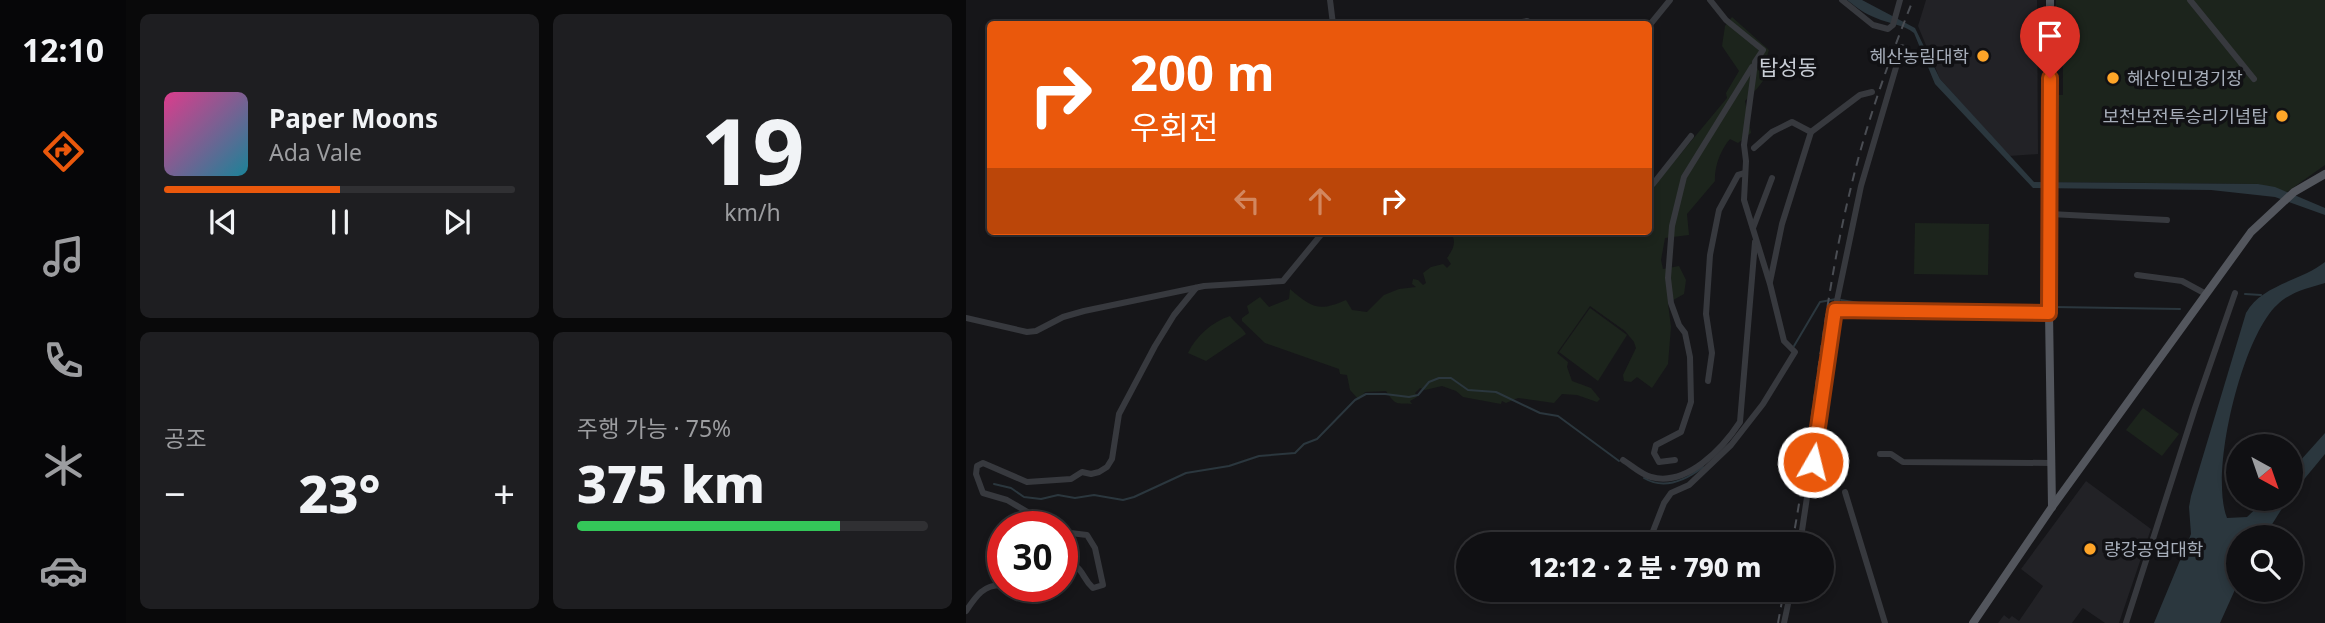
<!DOCTYPE html>
<html lang="ko">
<meta charset="utf-8">
<style>
body{margin:0;font-family:"Noto Sans","Noto Sans KR",sans-serif;background:#1e1e21;color:#f1f3f6;height:100vh;display:flex;flex-direction:column;font-size:26px;white-space:nowrap}
*{box-sizing:border-box;margin:0}
p{font-size:23px;color:#9c9da0}
.icon{flex:none;width:38px;height:38px;fill:none;stroke:currentColor;stroke-width:2;stroke-linecap:round;stroke-linejoin:round}
.map{position:relative;flex:1;overflow:hidden}
.details{display:flex;flex-direction:column;gap:14px;padding:14px;background:#09090a;width:840px}
.details>*{flex:none}
.hud{position:absolute;left:21px;top:21px;width:665px;height:214px;border-radius:7px;box-shadow:0 4px 10px #0003,0 0 0 2px #303033;background:#ea580c;color:#fff;overflow:hidden}
.needle{width:46px;rotate:140deg}
.controls{position:absolute;left:1260px;top:434px;display:grid;gap:14px}
.controls a{display:grid;place-items:center;width:77px;height:77px;border-radius:50%;background:#101013;box-shadow:0 4px 10px #0003,0 0 0 2px #303033;font-size:35px}
.speed{position:absolute;left:21px;top:511px;display:flex;gap:14px;font-size:35px;font-weight:700;text-align:center}
.speed>*{display:grid;place-content:center;width:91px;height:91px;border-radius:50%;background:#101013;box-shadow:0 4px 10px #0003,0 0 0 2px #303033;line-height:1}
.speed .limit{border:10px solid #d22;background:#fff;color:#111}
.pin{position:absolute;display:grid;place-items:center;width:60px;height:60px;color:#fff;margin:-72px -30px;border-radius:50% 50% 50% 0;rotate:-45deg;box-shadow:0 0 7px #0007}
.pin .icon{rotate:45deg}
.me{position:absolute;width:77px;margin:-38px;rotate:8deg;stroke-linejoin:round;filter:drop-shadow(0 0 5px #0008)}
.turn{display:flex;align-items:center;gap:24px;height:147px;padding:0 28px;font-size:32px}
.turn .icon{width:91px;height:91px;stroke-width:2.5}
.turn b{display:block;font-size:49px;line-height:60px}
.lanes{display:flex;align-items:center;height:66px;padding:0 28px;background:#0003;justify-content:center;gap:35px;direction:ltr}
.lanes .off{opacity:.35}
.big{font-size:52px;font-weight:800;line-height:1.1}
.details .widget{flex:1;display:flex;flex-direction:column;justify-content:center;gap:10px;min-width:0;padding:0 24px;border-radius:10px;background:#1e1e21}
.details .dial{align-items:center;gap:0}
.dial b{font-size:91px;line-height:1}
.song{display:flex;align-items:center;gap:21px}
.cover{width:84px;height:84px;border-radius:10px;background:linear-gradient(135deg,hsl(330 70% 55%),hsl(190 70% 35%))}
.played{height:7px;border-radius:4px;background:linear-gradient(90deg,#ea580c 50%,#303033 50%)}
.keys{display:flex;justify-content:space-around;direction:ltr}
.heat{display:flex;justify-content:space-between;align-items:center;font-size:38px;direction:ltr}
.charge{height:10px;border-radius:5px;background:linear-gradient(90deg,#34c759 75%,#303033 0)}
.details .tiles{flex:1;display:grid;gap:14px;grid-template-columns:repeat(2,1fr)}
.trip{position:absolute;left:490px;top:532px;width:378px;height:70px;border-radius:35px;background:#101013;box-shadow:0 4px 10px #0003,0 0 0 2px #303033;font-weight:800;line-height:70px;text-align:center}
main{display:flex;flex:1;min-height:0}
.menu{display:flex;flex-direction:column;width:126px;justify-content:space-around;align-items:center;background:#060608;color:#9c9da0}
.menu .icon{width:49px;height:49px}
.menu .current{color:#ea580c}
.menu b{font-size:32px;color:#f1f3f6}
.map>svg:first-child{display:block}
</style>
<main>
<nav class="menu">
<b>12:10</b>
<svg class="icon current" aria-label="directions" viewBox="0 0 24 24"><path d="M12 3l9 9-9 9-9-9zM9 14v-3h6M13 9l2 2-2 2"/></svg>
<svg class="icon" aria-label="music" viewBox="0 0 24 24"><path d="M9 18V5l10-2v13"/><circle cx="6" cy="18" r="3"/><circle cx="16" cy="16" r="3"/></svg>
<svg class="icon" aria-label="phone" viewBox="0 0 24 24"><path d="M5 4h4l2 5-3 2q2 4 5 5l2-3 5 2v4C11 20 4 13 5 4z"/></svg>
<svg class="icon" aria-label="climate" viewBox="0 0 24 24"><path d="M12 3v18M4 7l16 10M4 17L20 7"/></svg>
<svg class="icon" aria-label="car" viewBox="0 0 24 24"><path d="M5 17H2v-5l4-1 3-4h7l3 4 3 1v5h-3M9 17h6M6 11h13"/><circle cx="7" cy="17" r="2"/><circle cx="17" cy="17" r="2"/></svg>
</nav>
<section class="details">
<div class="tiles">
<div class="widget">
<div class="song"><i class="cover"></i><div><b>Paper Moons</b><p>Ada Vale</p></div></div>
<div class="played"></div>
<div class="keys"><svg class="icon" aria-label="previous" viewBox="0 0 24 24"><path d="M18 5L8 12l10 7zM5 5v14"/></svg><svg class="icon" aria-label="pause" viewBox="0 0 24 24"><path d="M8 5v14M16 5v14"/></svg><svg class="icon" aria-label="next" viewBox="0 0 24 24"><path d="M6 5l10 7-10 7zM19 5v14"/></svg></div>
</div>
<div class="widget dial"><b>19</b><p>km/h</p></div>
<div class="widget"><p>공조</p>
<div class="heat"><a>−</a><b class="big">23°</b><a>+</a></div>
</div>
<div class="widget"><p>주행 가능 · 75%</p><b class="big">375 km</b><div class="charge"></div></div>
</div>
</section>
<div class="map">
<svg width="1359" height="623" viewBox="0 0 1359 623">
<rect width="100%" height="100%" fill="#161619"/>
<!-- built -->
<g fill="#222226">
<path d="M960,0H1071L1072,154L1043,156L974,79L952,26Z"/>
<path d="M1120,481L1185,529L1153,623H1139L1117,608L1106,623H1032L1038,615L1043,619L1046,616L1053,621L1077,586L1055,569Z"/>
</g>
<!-- green -->
<g fill="#1c241c">
<path d="M1090,0H1359V165L1321,192L1292,184L1088,182L1089,95H1097V61H1088Z"/>
<path d="M766,17L803,50C799,60 802,64 800,73C798,84 786,93 779,101L785,133L772,143L764,139C755,149 748,167 749,181L721,214L723,235L699,238L695,260L697,269L713,266L720,280L718,294L702,303L705,327L702,364L686,388L671,377L665,382L658,381L657,375L670,348L668,342L659,331L624,306L591,353L602,362L601,367L606,381L625,388L634,399L631,402L611,395L596,394L588,403L552,398L540,403L536,401L535,404L497,397L490,391L476,386L459,390L454,388L449,393L451,397L444,401L446,404C430,403 430,406 420,391L399,392L393,400L384,390L381,375L374,374L373,369L299,343L276,321V318L283,313L281,306L294,297L303,307L323,299L324,289C346,308 353,312 380,300L386,310L401,312L418,295L433,289L450,287L446,284L447,279L452,280L457,285L460,283L457,273L465,267L477,264L481,268L485,264L481,258C488,248 491,242 484,231H682L683,190L687,187L761,98L760,93L773,71L756,46L759,26Z"/>
<path d="M949,223L1023,224L1022,275L948,274Z"/>
<path d="M624,308L661,335L632,381L593,352Z"/>
<path d="M264,316C269,323 275,326 280,334L240,361L222,353C230,336 246,322 264,316Z"/>
<path d="M1177,408L1213,434L1196,456L1160,430Z"/>
</g>
<!-- water -->
<g fill="#2b373e">
<path d="M881,0H896L949,28L974,79L1068,182L1292,184L1309,187L1359,208V215L1309,197L1245,190L1067,188L969,84L948,33C937,24 923,24 910,18C899,14 890,7 881,0Z"/>
<path d="M1359,262V283C1342,288 1324,292 1311,305C1276,337 1243,473 1261,518L1281,517L1300,499H1322L1298,537H1272V583L1254,623H1188L1225,534L1223,507L1225,496L1280,313C1295,285 1335,281 1359,262Z"/>
<path d="M1359,433V454L1325,495V471Z"/>
</g>
<g fill="none" stroke-linecap="round" stroke-linejoin="round">
<!-- stream -->
<g stroke="#2b373e" stroke-width="2">
<path d="M1279,294L1295,295"/>
<path d="M875,300L905,305L1073,307"/>
<path d="M1088,307L1214,309"/>
<path d="M828,346L854,302L870,299"/>
<path d="M678,478C698,490 720,480 737,467"/>
<path d="M28,484L45,488L58,497L75,499L92,495L109,498L128,495L157,500L168,497L220,473L263,466L293,456L329,453L338,444L351,439L389,400L400,394H419L443,397L452,395L463,382L473,378H485L502,390L530,392L574,413L592,416L653,461"/>
</g>
<!-- minor -->
<g stroke="#37393e" stroke-width="6">
<path d="M364,0L367,24"/>
<path d="M876,0L907,25L922,29L927,25L934,0"/>
<path d="M1224,0L1288,79"/>
<path d="M545,24L561,21L567,24"/>
<path d="M682,27L704,0"/>
<path d="M788,148L806,132L826,122L845,132"/>
<path d="M682,173L687,184L725,136"/>
<path d="M1084,214L1201,220"/>
<path d="M787,228L806,178"/>
<path d="M1171,275L1216,281L1240,294"/>
<path d="M804,282L816,224L845,132L894,95L906,92"/>
<path d="M869,310L895,186L936,47"/>
<path d="M0,318L61,332L70,331L97,317L118,311L238,286L317,281L358,231"/>
<path d="M742,381L746,353L740,314L744,255L753,210L772,175L779,173"/>
<path d="M914,454H925L937,462L1086,463"/>
<path d="M657,460C665,465 676,475 685,477C721,487 757,448 774,422L789,242"/>
<path d="M709,460L693,462L688,453L690,445L715,432L725,402L724,357L719,333L713,325L705,303L702,278L706,226L718,177L786,67"/>
<path d="M879,492L919,623"/>
<path d="M87,527L41,500L17,493L10,474L11,466L17,463L61,482L105,479L116,472L125,474L133,472L141,467L146,459L153,414L189,346L208,315L230,288"/>
<path d="M96,532L121,535L129,548L137,585L127,588C113,575 119,565 96,563"/>
<path d="M682,544L698,503L705,493L723,485L765,445L797,404L829,352L818,341L804,284L778,200L780,161L778,145L787,78L789,62L797,50L760,20L744,0"/>
<path d="M834,544L869,310L1083,313"/>
<path d="M0,611C10,596 18,584 37,585"/>
<path d="M818,623L825,590"/>
<path d="M1160,623L1229,408L1269,293"/>
</g>
<!-- major -->
<g stroke="#53565d" stroke-width="8">
<path d="M1084,0L1083,313L1086,507"/>
<path d="M1007,623L1086,507L1285,232L1328,192L1359,174"/>
</g>
<!-- rail -->
<g stroke="#4a4d53" stroke-width="2" stroke-dasharray="9 7" stroke-linecap="butt">
<path d="M826,544C848,426 856,304 885,187C900,124 923,60 947,0"/>
<path d="M812,623L818,590"/>
</g>
</g>
<g fill="none" stroke-linecap="round" stroke-linejoin="round">
<!-- route casing -->
<g stroke="#983908" stroke-width="18">
<path id="route" d="M847,462L869,310L1083,313L1084,78"/>
</g>
<!-- route -->
<use href="#route" stroke="#ea580c" stroke-width="12"/>
</g>
<!-- markers -->
<g fill="#ffa528" stroke="#111114" stroke-width="2.5">
<circle cx="1017" cy="56" r="7"/>
<circle cx="1147" cy="78" r="7"/>
<circle cx="1316" cy="116" r="7"/>
<circle cx="1124" cy="549" r="7"/>
</g>
<g text-anchor="middle" dominant-baseline="central" stroke-width="7" stroke-linejoin="round" paint-order="stroke">
<!-- poi labels -->
<g font-size="18" fill="#a7aeba" stroke="#111114" text-anchor="end">
<text x="1003" y="56">혜산농림대학</text>
<text x="1161" y="78" text-anchor="start">혜산인민경기장</text>
<text x="1302" y="116">보천보전투승리기념탑</text>
<text x="1138" y="549" text-anchor="start">량강공업대학</text>
</g>
<!-- quarter labels -->
<g font-size="21" fill="#c8cdd5" stroke="#111114">
<text x="822" y="67">탑성동</text>
</g>
</g>
</svg>
<div class="controls">
<a><svg class="needle" viewBox="-14 -14 28 28"><path d="M0-13l5 13h-10z" fill="#e53935"/><path d="M0 13l5-13h-10z" fill="#9c9da0"/></svg></a>
<a><svg class="icon" aria-label="search" viewBox="0 0 24 24"><circle cx="10" cy="10" r="6"/><path d="M15 15l6 6"/></svg></a>
</div>
<div class="speed"><div class="limit">30</div></div>
<div class="pin" style="left:1084px;top:78px;background:#d93025"><svg class="icon" aria-label="arrive" viewBox="0 0 24 24"><path d="M6 21V4h12l-3 4 3 4H6"/></svg></div>
<svg class="me" style="left:847px;top:462px" viewBox="-20 -20 40 40"><circle r="17" fill="#ea580c" stroke="#fff" stroke-width="3"/><path d="M0-11L8 9 0 5-8 9z" fill="#fff"/></svg>
<div class="trip">12:12 · 2 분 · 790 m</div>
<div class="hud">
<div class="turn"><svg class="icon" aria-label="right" viewBox="0 0 24 24"><path d="M7 20v-9h11M14 6l5 5-5 5"/></svg><div><b>200 m</b>우회전</div></div>
<div class="lanes"><svg class="icon off" aria-label="left" viewBox="0 0 24 24"><path d="M17 20v-9H6M10 6l-5 5 5 5"/></svg><svg class="icon off" aria-label="ahead" viewBox="0 0 24 24"><path d="M12 20V5M6 11l6-6 6 6"/></svg><svg class="icon" aria-label="right" viewBox="0 0 24 24"><path d="M7 20v-9h11M14 6l5 5-5 5"/></svg></div>
</div>
</div>
</main>
